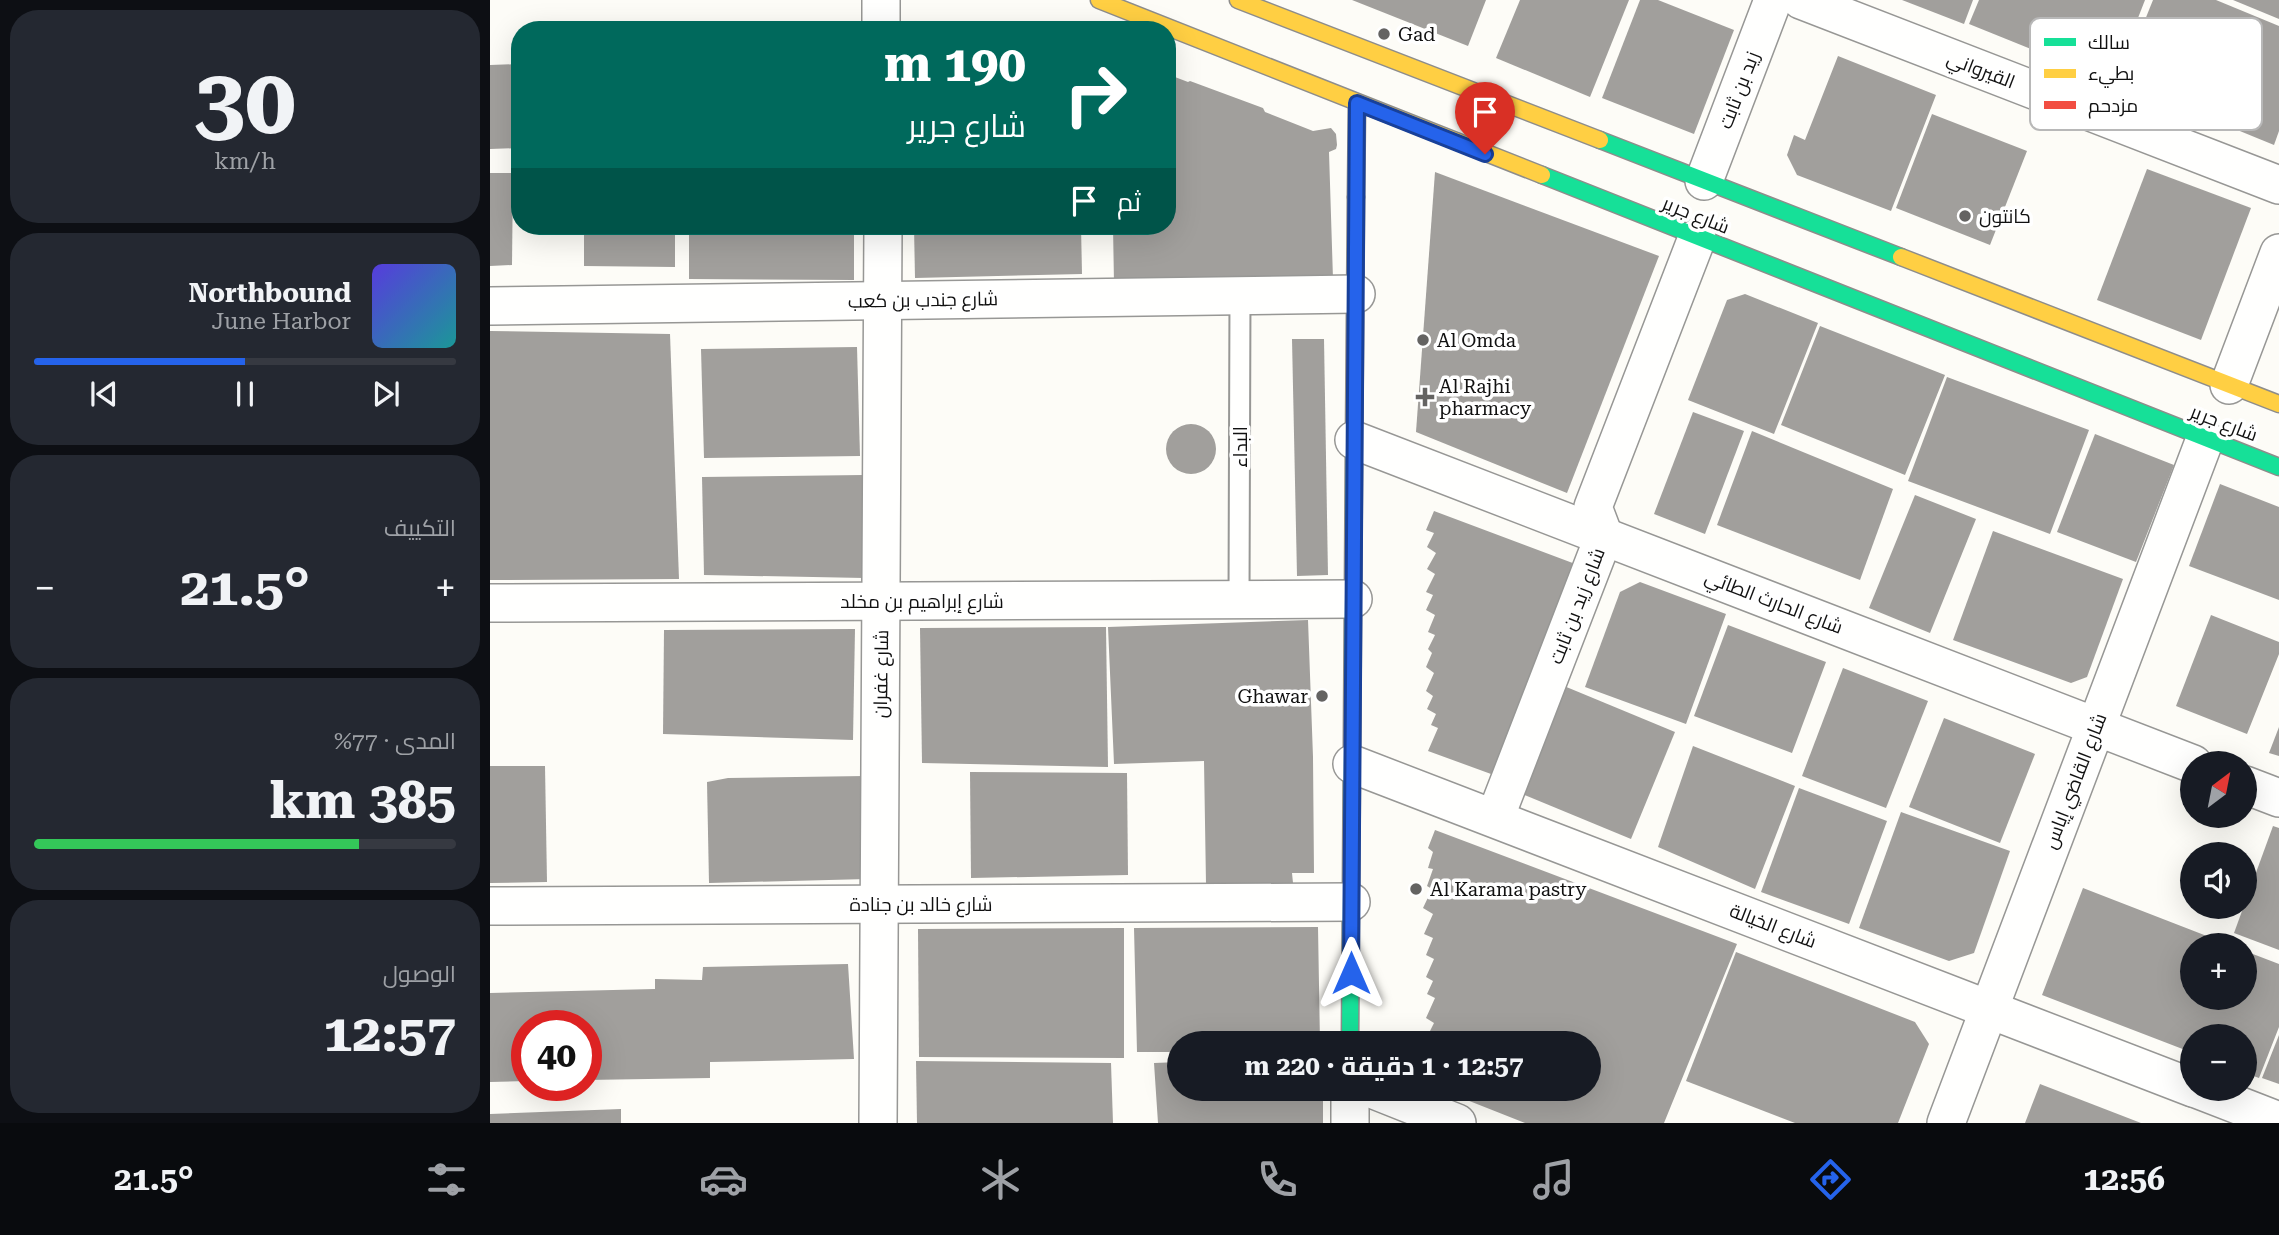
<!DOCTYPE html>
<html lang="ar">
<meta charset="utf-8">
<style>
body{margin:0;font-family:"Roboto Serif",Cairo,serif;background:#242831;color:#f1f3f6;direction:rtl;height:100vh;display:flex;flex-direction:column;font-size:26px;white-space:nowrap}
*{box-sizing:border-box;margin:0}
p{font-size:23px;color:#9ea1a6}
.icon{flex:none;width:38px;height:38px;fill:none;stroke:currentColor;stroke-width:2;stroke-linecap:round;stroke-linejoin:round}
.map{position:relative;flex:1;overflow:hidden;direction:ltr}
.panel{display:flex;flex-direction:column;gap:10px;padding:10px;background:#0d0f14;width:490px}
.panel>*{flex:none}
.top-card{position:absolute;left:21px;top:21px;width:665px;height:214px;border-radius:28px;box-shadow:0 7px 28px #0002;direction:rtl;background:#00695c;color:#fff;overflow:hidden}
.needle{width:46px;rotate:32deg}
.controls{position:absolute;left:1690px;top:751px;display:grid;gap:14px}
.controls a{display:grid;place-items:center;width:77px;height:77px;border-radius:50%;background:#171b24;box-shadow:0 7px 28px #0002;font-size:35px}
.speed{position:absolute;left:21px;top:1010px;display:flex;gap:14px;font-size:35px;font-weight:700;text-align:center}
.speed>*{display:grid;place-content:center;width:91px;height:91px;border-radius:50%;background:#171b24;box-shadow:0 7px 28px #0002;line-height:1}
.speed .limit{border:10px solid #d22;background:#fff;color:#111}
.pin{position:absolute;display:grid;place-items:center;width:60px;height:60px;color:#fff;margin:-72px -30px;border-radius:50% 50% 50% 0;rotate:-45deg;box-shadow:0 0 7px #0007}
.pin .icon{rotate:45deg}
.me{position:absolute;width:77px;margin:-38px;rotate:0deg;stroke-linejoin:round;filter:drop-shadow(0 0 5px #0008)}
.turn{display:flex;align-items:center;gap:24px;height:147px;padding:0 35px;font-size:32px}
.turn .icon{width:91px;height:91px;stroke-width:2.5}
.turn b{display:block;font-size:49px;line-height:60px}
.then{display:flex;align-items:center;height:66px;padding:0 35px;background:#0003;gap:14px;font-size:26px}
.big{font-size:52px;font-weight:700;line-height:1.1}
.panel .widget{flex:1;display:flex;flex-direction:column;justify-content:center;gap:10px;min-width:0;padding:0 24px;border-radius:28px;background:#242831}
.panel .dial{align-items:center;gap:0}
.dial b{font-size:91px;line-height:1}
.song{display:flex;align-items:center;gap:21px}
.cover{width:84px;height:84px;border-radius:10px;background:linear-gradient(135deg,hsl(250 70% 55%),hsl(180 70% 35%))}
.played{height:7px;border-radius:4px;background:linear-gradient(90deg,#2563eb 50%,#363941 50%)}
.keys{display:flex;justify-content:space-around;direction:ltr}
.heat{display:flex;justify-content:space-between;align-items:center;font-size:38px;direction:ltr}
.charge{height:10px;border-radius:5px;background:linear-gradient(90deg,#34c759 77%,#363941 0)}
.trip{position:absolute;left:677px;top:1031px;width:434px;height:70px;border-radius:35px;background:#171b24;box-shadow:0 7px 28px #0002;font-weight:700;line-height:70px;text-align:center;direction:rtl}
.tabs{display:flex;height:112px;justify-content:space-around;align-items:center;background:#090b0e;color:#9ea1a6}
.tabs .icon{width:49px;height:49px}
.tabs .selected{color:#2563eb}
.tabs b{font-size:32px;color:#f1f3f6}
main{display:flex;flex:1;min-height:0}
.map>svg:first-child{display:block}
</style>
<main>
<div class="map">
<svg width="1789" height="1123" viewBox="0 0 1789 1123">
<rect width="100%" height="100%" fill="#fdfcf7"/>
<!-- building -->
<g fill="#a19f9c">
<path d="M862,0H996L978,46Z"/>
<path d="M1030,0H1139L1100,97L1006,58Z"/>
<path d="M1150,0H1168L1244,30L1204,134L1112,98Z"/>
<path d="M1412,0H1483L1474,24Z"/>
<path d="M1489,0H1655L1623,82L1479,24Z"/>
<path d="M1663,0H1726L1789,26V131L1784,145L1630,82Z"/>
<path d="M1743,0H1789V19Z"/>
<path d="M1348,56L1446,95L1401,211L1307,175L1297,155L1304,135L1315,140Z"/>
<path d="M30,64V148L0,149V65Z"/>
<path d="M677,74L698,82L700,81L773,108L775,112L823,131L841,128L846,134L847,145L846,149L839,152L843,279L624,283L623,226H677Z"/>
<path d="M1442,114L1537,151L1500,245L1406,208Z"/>
<path d="M1657,169L1761,208L1711,340L1607,300Z"/>
<path d="M945,172L1169,256L1077,493L926,432Z"/>
<path d="M0,173H23L22,265L0,266Z"/>
<path d="M94,226H185V267L94,266Z"/>
<path d="M199,226H364V280L199,279Z"/>
<path d="M424,226H591L592,274L425,278Z"/>
<path d="M1255,294L1328,323L1284,434L1198,400L1237,300Z"/>
<path d="M1330,326L1455,375L1415,475L1291,425Z"/>
<path d="M0,331L180,334L189,579L0,580Z"/>
<path d="M802,339H834L838,575L807,576Z"/>
<path d="M367,347L370,456L214,458L211,349Z"/>
<path d="M1457,377L1599,430L1560,534L1418,481Z"/>
<path d="M1203,412L1254,431L1215,534L1164,514Z"/>
<circle cx="701" cy="449" r="25"/>
<path d="M1262,431L1403,489L1370,580L1227,525Z"/>
<path d="M1605,434L1684,465L1646,562L1567,532Z"/>
<path d="M373,475L374,578L214,575L212,477Z"/>
<path d="M1730,484L1789,507V600L1699,566Z"/>
<path d="M1425,495L1486,519L1440,633L1379,608Z"/>
<path d="M944,511L1088,565L1012,778L938,751L948,728L941,725L946,714L937,709L943,696L936,691L944,673L936,667L942,653L938,649L945,635L938,632L945,615L936,610L943,595L936,592L945,574L937,569L946,553L937,547L944,533L936,530Z"/>
<path d="M1503,531L1633,579L1597,677L1581,683L1463,640Z"/>
<path d="M1150,582L1236,614L1196,724L1095,687L1130,592Z"/>
<path d="M1721,615L1789,642V654L1757,734L1686,706Z"/>
<path d="M818,620L823,757L824,873H802L803,883L716,884L714,761L624,764L618,627Z"/>
<path d="M1238,625L1336,662L1302,753L1204,716Z"/>
<path d="M616,627L618,767L432,763L430,628Z"/>
<path d="M365,629L363,740L173,734L174,630Z"/>
<path d="M1353,668L1438,701L1396,808L1312,776Z"/>
<path d="M1074,686L1185,732L1141,839L1030,793Z"/>
<path d="M1454,718L1545,754L1510,843L1419,807Z"/>
<path d="M1789,727V756L1779,753Z"/>
<path d="M1203,746L1305,786L1265,889L1168,847Z"/>
<path d="M0,766H55L57,882L0,883Z"/>
<path d="M480,772L637,773L638,875L481,878Z"/>
<path d="M375,776L377,879L219,883L217,782L238,778Z"/>
<path d="M1309,788L1397,821L1359,924L1271,892Z"/>
<path d="M1411,812L1520,851L1484,953L1459,961L1369,928Z"/>
<path d="M1783,826L1789,828V950L1744,933Z"/>
<path d="M945,830L1247,944L1174,1123H1035L949,1089L1099,1088V1043H942L943,1041L936,1039L944,1023L936,1018L945,998L937,994L943,981L936,977L944,959L936,955L943,938L934,934L943,914L933,908L942,889L937,886L943,869L938,868L943,852L938,848Z"/>
<path d="M1593,888L1740,945H1703V998H1755V951L1789,964V1027L1769,1078L1755,1073V1036H1703V1053L1552,995Z"/>
<path d="M828,927L830,1043H690V1052H647L644,928Z"/>
<path d="M634,928V1058L429,1057L428,929Z"/>
<path d="M1246,952L1425,1022L1439,1044L1408,1123H1305L1196,1081Z"/>
<path d="M358,964L364,1059L220,1062V1078L96,1080V1026H37V1081L0,1082V993L165,989V979L212,980L213,967Z"/>
<path d="M1789,1035V1084L1772,1078Z"/>
<path d="M426,1061L621,1063L623,1123H427Z"/>
<path d="M690,1062V1088H833V1123H668L664,1063Z"/>
<path d="M1550,1084L1651,1123H1535Z"/>
<path d="M131,1109V1123H0V1114Z"/>
</g>
<g fill="none" stroke-linecap="round" stroke-linejoin="round">
<!-- lane casing -->
<g stroke="#979795" stroke-width="23">
<path id="lane" d="M749,599L750,295"/>
</g>
<!-- street casing -->
<g stroke="#979795" stroke-width="40">
<g id="street">
<path d="M391,0V30"/>
<path d="M1311,0L1789,185"/>
<path d="M1214,181L1283,0"/>
<path d="M0,306L866,294"/>
<path d="M1739,385L1789,253"/>
<path d="M864,440L1703,764"/>
<path d="M0,603L863,599"/>
<path d="M862,764L1703,1088"/>
<path d="M1755,785L1789,798"/>
<path d="M1005,818L1114,536L1103,507L1207,238"/>
<path d="M0,906L861,902"/>
<path d="M879,1088L967,1123"/>
<path d="M1704,1088L1789,1121"/>
<path d="M388,1123L393,226"/>
<path d="M860,1123V1088"/>
<path d="M1456,1123L1715,439"/>
</g>
</g>
<!-- fast casing -->
<g stroke="#8e8d8b" stroke-width="19">
<g id="fast">
<path d="M1110,140L1411,257"/>
<path d="M1052,175L1789,467"/>
<path d="M866,197L867,103"/>
<path d="M860,1043L864,447"/>
</g>
</g>
<!-- slow casing -->
<g stroke="#8e8d8b" stroke-width="19">
<g id="slow">
<path d="M609,0L1052,175"/>
<path d="M748,0L1110,140"/>
<path d="M1411,257L1789,404"/>
</g>
</g>
<!-- jam casing -->
<g stroke="#8e8d8b" stroke-width="19">
<path id="jam" d="M864,447L866,197"/>
</g>
<!-- lane -->
<use href="#lane" stroke="#fffffe" stroke-width="19"/>
<!-- street -->
<use href="#street" stroke="#fffffe" stroke-width="37"/>
<!-- fast -->
<use href="#fast" stroke="#16e098" stroke-width="16"/>
<!-- slow -->
<use href="#slow" stroke="#ffcf43" stroke-width="16"/>
<!-- jam -->
<use href="#jam" stroke="#f24e42" stroke-width="16"/>
</g>
<g fill="none" stroke-linecap="round" stroke-linejoin="round">
<!-- route casing -->
<g stroke="#184099" stroke-width="18">
<path id="route" d="M861,973L867,103L995,154"/>
</g>
<!-- route -->
<use href="#route" stroke="#2563eb" stroke-width="12"/>
</g>
<!-- markers -->
<g fill="#646362" stroke="#fff" stroke-width="2.5">
<circle cx="894" cy="34" r="7"/>
<circle cx="1475" cy="216" r="7"/>
<circle cx="933" cy="340" r="7"/>
<path d="M931.5 386.5h7v7h7v7h-7v7h-7v-7h-7v-7h7z"/>
<circle cx="832" cy="696" r="7"/>
<circle cx="926" cy="889" r="7"/>
</g>
<g text-anchor="middle" dominant-baseline="central" stroke-width="7" stroke-linejoin="round" paint-order="stroke">
<!-- poi labels -->
<g font-size="19" fill="#111" stroke="#fff" text-anchor="start">
<text x="908" y="34">Gad</text>
<text x="1489" y="216">كانتون</text>
<text x="947" y="340">Al Omda</text>
<text x="949" y="386">Al Rajhi<tspan x="949" dy="22">pharmacy</tspan></text>
<text x="818" y="696" text-anchor="end">Ghawar</text>
<text x="940" y="889">Al Karama pastry</text>
</g>
<!-- street labels -->
<g font-size="19" fill="#111" stroke="#fff">
<text transform="translate(1491 70) rotate(21)">القيرواني</text>
<text transform="translate(1249 90) rotate(-69)">زيد بن ثابت</text>
<text transform="translate(1206 215) rotate(22)">شارع جرير</text>
<text transform="translate(433 300) rotate(-1)">شارع جندب بن كعب</text>
<text transform="translate(1734 423) rotate(21)">شارع جرير</text>
<text transform="translate(750 447) rotate(-90)">البداء</text>
<text x="432" y="601">شارع إبراهيم بن مخلد</text>
<text transform="translate(1284 602) rotate(21)">شارع الحارث الطائي</text>
<text transform="translate(1087 606) rotate(-69)">شارع زيد بن ثابت</text>
<text transform="translate(391 674) rotate(-89)">شارع غفران</text>
<text transform="translate(1585 781) rotate(-69)">شارع القاضي إياس</text>
<text x="431" y="904">شارع خالد بن جنادة</text>
<text transform="translate(1283 926) rotate(21)">شارع الخيالة</text>
</g>
</g>
<!-- legend -->
<rect x="1540" y="18" width="232" height="112" rx="10" fill="#fff" stroke="#b8b8b8" stroke-width="2"/>
<rect x="1554" y="38" width="32" height="8" fill="#16e098"/>
<rect x="1554" y="69" width="32" height="9" fill="#ffcf43"/>
<rect x="1554" y="101" width="32" height="8" fill="#f24e42"/>
<g font-size="19" fill="#111">
<text x="1598" y="49">سالك</text>
<text x="1598" y="80">بطيء</text>
<text x="1598" y="112">مزدحم</text>
</g>
</svg>
<div class="controls">
<a><svg class="needle" viewBox="-14 -14 28 28"><path d="M0-13l5 13h-10z" fill="#e53935"/><path d="M0 13l5-13h-10z" fill="#9ea1a6"/></svg></a>
<a><svg class="icon" aria-label="sound" viewBox="0 0 24 24"><path d="M4 9h4l5-4v14l-5-4H4zM17 9q2 3 0 6"/></svg></a>
<a>+</a>
<a>−</a>
</div>
<div class="speed"><div class="limit">40</div></div>
<div class="pin" style="left:995px;top:154px;background:#d93025"><svg class="icon" aria-label="arrive" viewBox="0 0 24 24"><path d="M6 21V4h12l-3 4 3 4H6"/></svg></div>
<svg class="me" style="left:861px;top:973px" viewBox="-20 -20 40 40"><path d="M0-17L14 15 0 8-14 15z" fill="#2563eb" stroke="#fff" stroke-width="4"/></svg>
<div class="trip">12:57 · 1 دقيقة · 220 m</div>
<div class="top-card">
<div class="turn"><svg class="icon" aria-label="right" viewBox="0 0 24 24"><path d="M7 20v-9h11M14 6l5 5-5 5"/></svg><div><b>190 m</b>شارع جرير</div></div>
<div class="then">ثم<svg class="icon" aria-label="arrive" viewBox="0 0 24 24"><path d="M6 21V4h12l-3 4 3 4H6"/></svg></div>
</div>
</div>
<section class="panel">
<div class="widget dial"><b>30</b><p>km/h</p></div>
<div class="widget">
<div class="song"><i class="cover"></i><div><b>Northbound</b><p>June Harbor</p></div></div>
<div class="played"></div>
<div class="keys"><svg class="icon" aria-label="previous" viewBox="0 0 24 24"><path d="M18 5L8 12l10 7zM5 5v14"/></svg><svg class="icon" aria-label="pause" viewBox="0 0 24 24"><path d="M8 5v14M16 5v14"/></svg><svg class="icon" aria-label="next" viewBox="0 0 24 24"><path d="M6 5l10 7-10 7zM19 5v14"/></svg></div>
</div>
<div class="widget"><p>التكييف</p>
<div class="heat"><a>−</a><b class="big">21.5°</b><a>+</a></div>
</div>
<div class="widget"><p>المدى · 77%</p><b class="big">385 km</b><div class="charge"></div></div>
<div class="widget"><p>الوصول</p><b class="big">12:57</b></div>
</section>
</main>
<nav class="tabs">
<b>12:56</b>
<svg class="icon selected" aria-label="directions" viewBox="0 0 24 24"><path d="M12 3l9 9-9 9-9-9zM9 14v-3h6M13 9l2 2-2 2"/></svg>
<svg class="icon" aria-label="music" viewBox="0 0 24 24"><path d="M9 18V5l10-2v13"/><circle cx="6" cy="18" r="3"/><circle cx="16" cy="16" r="3"/></svg>
<svg class="icon" aria-label="phone" viewBox="0 0 24 24"><path d="M5 4h4l2 5-3 2q2 4 5 5l2-3 5 2v4C11 20 4 13 5 4z"/></svg>
<svg class="icon" aria-label="climate" viewBox="0 0 24 24"><path d="M12 3v18M4 7l16 10M4 17L20 7"/></svg>
<svg class="icon" aria-label="car" viewBox="0 0 24 24"><path d="M5 17H2v-5l4-1 3-4h7l3 4 3 1v5h-3M9 17h6M6 11h13"/><circle cx="7" cy="17" r="2"/><circle cx="17" cy="17" r="2"/></svg>
<svg class="icon" aria-label="filters" viewBox="0 0 24 24"><path d="M4 7h16M4 17h16"/><circle cx="9" cy="7" r="2"/><circle cx="15" cy="17" r="2"/></svg>
<b>21.5°</b>
</nav>
